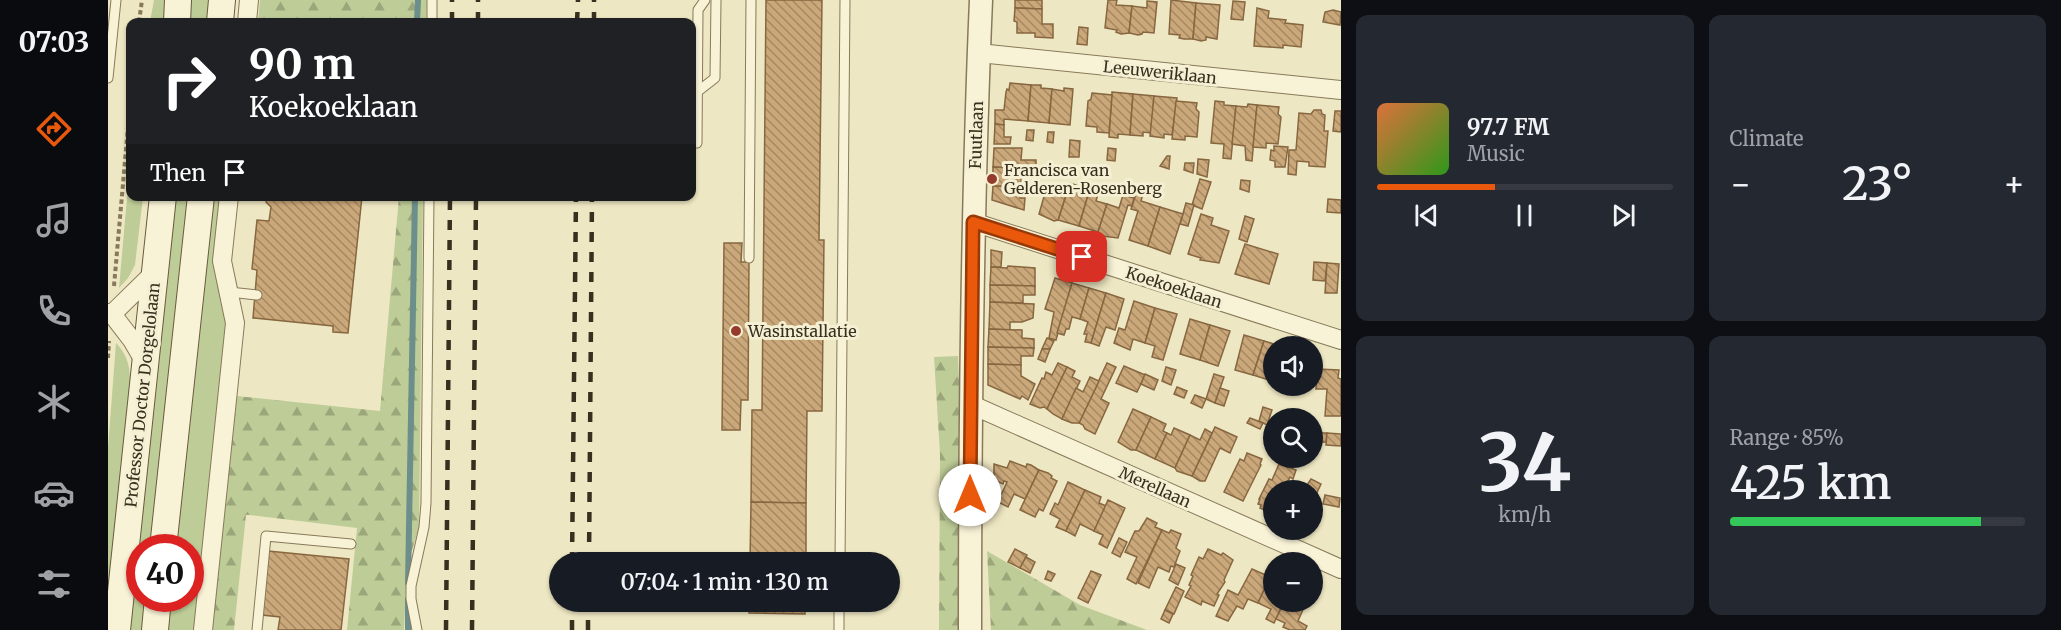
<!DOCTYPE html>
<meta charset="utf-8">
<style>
body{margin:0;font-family:Merriweather,serif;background:#242831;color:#f1f3f6;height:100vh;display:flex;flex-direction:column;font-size:22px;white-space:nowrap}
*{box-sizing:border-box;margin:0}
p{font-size:20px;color:#9ea1a6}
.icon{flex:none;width:33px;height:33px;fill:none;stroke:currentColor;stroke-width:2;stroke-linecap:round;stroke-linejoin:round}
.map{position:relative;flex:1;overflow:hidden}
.panel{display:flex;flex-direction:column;gap:15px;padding:15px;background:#0d0f14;width:720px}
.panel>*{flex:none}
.top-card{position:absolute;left:18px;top:18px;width:570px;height:183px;border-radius:12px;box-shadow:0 2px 4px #0004;background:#202124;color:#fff;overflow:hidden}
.fabs{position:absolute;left:1155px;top:336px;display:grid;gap:12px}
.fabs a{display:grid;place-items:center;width:60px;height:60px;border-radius:50%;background:#171b24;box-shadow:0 2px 4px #0004;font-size:30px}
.speed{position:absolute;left:18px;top:534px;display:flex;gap:12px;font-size:30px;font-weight:700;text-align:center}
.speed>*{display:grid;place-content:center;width:78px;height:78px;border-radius:50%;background:#171b24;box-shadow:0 2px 4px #0004;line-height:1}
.speed .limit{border:9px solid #d22;background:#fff;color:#111}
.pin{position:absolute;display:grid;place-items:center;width:51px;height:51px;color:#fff;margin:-26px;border-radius:12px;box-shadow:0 3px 9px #0006}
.me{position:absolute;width:66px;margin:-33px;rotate:0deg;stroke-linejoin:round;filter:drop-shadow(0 0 4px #0008)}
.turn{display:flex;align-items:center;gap:21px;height:126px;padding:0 24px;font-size:27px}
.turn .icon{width:78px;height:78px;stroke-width:2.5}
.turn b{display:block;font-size:42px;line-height:51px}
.then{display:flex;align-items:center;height:57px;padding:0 24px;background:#0003;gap:12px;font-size:22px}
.big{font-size:45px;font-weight:600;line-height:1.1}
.panel .tile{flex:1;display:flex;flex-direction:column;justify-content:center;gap:9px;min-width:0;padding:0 21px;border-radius:12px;background:#242831}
.panel .dial{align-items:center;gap:0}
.dial b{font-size:78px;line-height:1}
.song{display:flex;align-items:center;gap:18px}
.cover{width:72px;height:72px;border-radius:9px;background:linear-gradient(135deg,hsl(20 70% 55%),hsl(110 70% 35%))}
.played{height:6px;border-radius:3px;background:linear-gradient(90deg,#ea580c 40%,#363941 40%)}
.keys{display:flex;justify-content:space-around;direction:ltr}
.heat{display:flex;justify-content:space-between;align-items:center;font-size:33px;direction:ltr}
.charge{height:9px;border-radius:4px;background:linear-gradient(90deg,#34c759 85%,#363941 0)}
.panel .tiles{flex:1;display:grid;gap:15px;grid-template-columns:repeat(2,1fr)}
.trip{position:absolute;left:441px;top:552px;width:351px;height:60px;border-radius:30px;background:#171b24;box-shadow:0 2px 4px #0004;font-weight:600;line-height:60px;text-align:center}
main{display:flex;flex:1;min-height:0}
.tab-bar{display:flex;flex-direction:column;width:108px;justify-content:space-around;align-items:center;background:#090b0e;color:#9ea1a6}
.tab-bar .icon{width:42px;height:42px}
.tab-bar .on{color:#ea580c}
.tab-bar b{font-size:27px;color:#f1f3f6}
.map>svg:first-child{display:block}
</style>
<main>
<nav class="tab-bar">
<b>07:03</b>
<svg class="icon on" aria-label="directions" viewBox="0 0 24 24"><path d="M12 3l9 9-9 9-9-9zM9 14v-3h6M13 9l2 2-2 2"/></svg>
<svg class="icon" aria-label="music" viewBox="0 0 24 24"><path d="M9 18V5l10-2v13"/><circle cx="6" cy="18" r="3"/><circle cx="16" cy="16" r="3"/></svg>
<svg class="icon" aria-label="phone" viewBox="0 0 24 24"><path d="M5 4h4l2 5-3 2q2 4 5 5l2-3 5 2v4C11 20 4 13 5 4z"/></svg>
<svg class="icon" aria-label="climate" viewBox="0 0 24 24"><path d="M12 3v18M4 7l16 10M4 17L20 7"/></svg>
<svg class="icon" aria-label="car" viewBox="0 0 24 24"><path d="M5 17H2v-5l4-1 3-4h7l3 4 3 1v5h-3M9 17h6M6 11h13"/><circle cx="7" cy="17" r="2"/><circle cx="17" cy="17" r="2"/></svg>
<svg class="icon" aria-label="filters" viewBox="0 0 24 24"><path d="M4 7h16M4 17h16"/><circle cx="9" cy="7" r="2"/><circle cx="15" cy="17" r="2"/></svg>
</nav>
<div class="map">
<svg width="1233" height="630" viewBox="0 0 1233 630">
<defs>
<pattern id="forest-firs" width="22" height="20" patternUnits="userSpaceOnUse" patternTransform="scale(1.5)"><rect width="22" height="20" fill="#becc97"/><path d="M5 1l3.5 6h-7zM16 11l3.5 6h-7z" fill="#9ba67b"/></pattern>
<pattern id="building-back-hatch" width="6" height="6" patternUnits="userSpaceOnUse" patternTransform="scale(1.5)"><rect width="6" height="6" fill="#cba87a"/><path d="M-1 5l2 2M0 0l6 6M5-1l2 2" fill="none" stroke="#a68963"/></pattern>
</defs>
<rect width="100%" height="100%" fill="#eee7c3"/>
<!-- grass -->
<g fill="#becc97">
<path d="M46,0H59L56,22H42Z"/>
<path d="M80,0H104L101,22H79Z"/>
<path d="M22,164V196L35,197L27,265L20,278L11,288Z"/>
<path d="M65,197H82L45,547L32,548V598L39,599L36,630H19Z"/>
<path d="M104,197H115L119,323L87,630H60L63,599L82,598V548L68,547Z"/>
<path d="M8,343C18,354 21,362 22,377L26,378L0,618V448Z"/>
</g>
<!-- forest -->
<g fill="url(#forest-firs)">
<path d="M152,0H319L318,22H150Z"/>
<path d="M291,197H315L311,527L299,567L296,630H239L249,528L141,515H138L126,630H104L129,396L272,411Z"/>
<path d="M850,356L861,630H831L832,454L826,357Z"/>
<path d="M879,551L972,605L1039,630H883Z"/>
</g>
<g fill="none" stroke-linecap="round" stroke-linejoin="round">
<!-- stream -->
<g stroke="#6c8f8b" stroke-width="6">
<path d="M309,22L310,0"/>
<path d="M300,583L307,196"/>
<path d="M300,630V599"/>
</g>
</g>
<!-- building -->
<g fill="url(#building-back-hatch)" stroke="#876740" stroke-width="1.5">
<path d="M658,0H714L711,240H716L714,411H699L698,503L643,502L644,410H654Z"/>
<path d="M907,0H934V9L907,8Z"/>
<path d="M1000,0H1009L1008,5L1024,6L1021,33L1013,34L1008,32L1009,30L997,28Z"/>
<path d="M1063,0L1088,3L1085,39H1076L1071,38L1072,35L1061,34Z"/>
<path d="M1039,1L1049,2L1046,33L1035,32L1034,34L1030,35L1021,33L1024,6L1039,8Z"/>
<path d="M1125,1L1137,2L1135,20L1123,19Z"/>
<path d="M1088,3L1112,5L1109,39L1098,37V40L1093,41L1085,39Z"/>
<path d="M907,8L934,9V24H945V38L927,37V33H909V22L906,21Z"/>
<path d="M1149,8L1161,11L1160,18L1178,20L1177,23L1195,25L1193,47L1175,45V48L1146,46Z"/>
<path d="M1225,10L1233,12L1232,25L1215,22L1217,12Z"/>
<path d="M971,27L980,28L979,45L969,44Z"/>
<path d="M902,83L923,85L920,121L896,119V125L887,124V110H896L898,92L899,89L901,90Z"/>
<path d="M923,85H933V88L944,89L941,123L920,121Z"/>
<path d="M956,88L965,89L962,125L941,123L944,89L956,91Z"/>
<path d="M1004,92L1025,94L1022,135L1010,134V138L1001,137Z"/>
<path d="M984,93L1004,95L1001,133L989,132V127L978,126L980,101L983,99Z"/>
<path d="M1025,94L1046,96L1043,133L1035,132V136L1022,135Z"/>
<path d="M1046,96L1069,98L1064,135L1056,134V138L1042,136Z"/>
<path d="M1068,101L1089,103L1088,109L1091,112L1089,137L1077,136V140L1064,139Z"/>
<path d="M1107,101L1116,102V105L1128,106L1123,159L1115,158L1116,144L1103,143Z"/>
<path d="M1140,104L1149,105L1144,161L1138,160L1137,146L1124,144L1128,106L1139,107Z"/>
<path d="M1149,105L1171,107L1170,114L1173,117L1170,144L1158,143V148L1145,147Z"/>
<path d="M1206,110H1213L1214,114L1217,115L1216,131H1220L1217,167L1201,166V162L1189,161L1188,175L1180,174L1181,150H1188L1191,113L1203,114Z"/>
<path d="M1227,111H1233V132L1225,131Z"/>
<path d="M887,124L896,125V137H903L902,144H886Z"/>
<path d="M919,130H926L925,141L918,140Z"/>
<path d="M940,132H946L945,143L939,142Z"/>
<path d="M962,140L972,141L971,157H961Z"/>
<path d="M1166,146L1180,147L1177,167H1167V161L1162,160L1163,150L1166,151Z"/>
<path d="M886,148H914L913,160H928V169L885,167Z"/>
<path d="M1000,148L1008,149L1007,161L999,160Z"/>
<path d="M1059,156H1062L1061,169L1052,166Z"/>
<path d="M1090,159L1101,160L1099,177L1089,174Z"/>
<path d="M1077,163H1086L1085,173L1076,170Z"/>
<path d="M885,167L928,169V175H913V187L885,186Z"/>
<path d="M1092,179L1103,182L1094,209L1084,205Z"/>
<path d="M1133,180L1142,181L1141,192L1132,189Z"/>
<path d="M974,182L983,185L971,226L950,220L962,183L973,187Z"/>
<path d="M983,185L992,187L988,201L999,204L990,232L971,226Z"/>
<path d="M885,186L913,187L912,198H917L916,210L884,200Z"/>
<path d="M939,186L959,192L950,220L946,221L931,214Z"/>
<path d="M1030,188L1036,190L1033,201L1052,207L1040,246L1021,240L1030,211L1023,209Z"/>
<path d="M1015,195L1026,198L1024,206L1020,205L1010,238L994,236L990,232L999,204L1011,208Z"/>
<path d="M254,196L240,333L225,332V326L145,318L149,270L144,269L149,220L161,221L163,207L158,202L160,197Z"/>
<path d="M1220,199L1233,200V213L1219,212Z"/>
<path d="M1078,203L1086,205L1080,226L1072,224Z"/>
<path d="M1052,207L1075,214L1062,254L1040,246Z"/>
<path d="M1093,214L1105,218L1103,225L1121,231L1111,263L1092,260L1093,258L1080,254Z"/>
<path d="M1137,216L1146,219L1139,242L1131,239Z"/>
<path d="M616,243H634L633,262H641L640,400H633L632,430H614Z"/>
<path d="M1137,244L1170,254L1161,284L1127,274Z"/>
<path d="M883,250L894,252L893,267H883Z"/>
<path d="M1206,262L1219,263L1217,281L1205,280Z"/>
<path d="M1219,263L1231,264L1229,293H1217Z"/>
<path d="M900,266L927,268V286L882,285L883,267L899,268Z"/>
<path d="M947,278L964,283L948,340L941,338L946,312L937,309Z"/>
<path d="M964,283L981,288L972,319L964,317L961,329H958L956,335L949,333Z"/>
<path d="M882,285L927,286V295H915V303L882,302Z"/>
<path d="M981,288L998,293L983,343L977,342L979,334H976L980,322L972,319Z"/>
<path d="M998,293L1016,299L1007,330L998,327L991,346L983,343Z"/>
<path d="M1026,301L1047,308L1037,343L1025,339L1022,350L1006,343L1011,328L1017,330Z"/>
<path d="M882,302L926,304L925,318L914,322H902V330L881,329Z"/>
<path d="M1047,308L1069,314L1055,360L1044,357L1047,346L1037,343Z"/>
<path d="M1082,319L1102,325L1092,360L1072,354Z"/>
<path d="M1102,325L1122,331L1110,366L1092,360Z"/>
<path d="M881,329L914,330V338L926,339V348L880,347Z"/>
<path d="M1136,335L1156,341L1145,375L1127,370Z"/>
<path d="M939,338L946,341L942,349H934Z"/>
<path d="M1156,341L1173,346H1166L1164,381L1145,375Z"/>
<path d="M880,347L926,348L925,356H913V365L880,364Z"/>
<path d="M934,349H942L937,362L930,359Z"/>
<path d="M950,363L959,367L939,409L936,407L932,408L922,404L934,378L936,379L938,372L944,375Z"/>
<path d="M999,363L1008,367L993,399L1001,403L987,434L977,429L975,425L971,423Z"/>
<path d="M880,364L913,365V376L927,384L920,400L914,396L912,399L880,385Z"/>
<path d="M1016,366L1037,375L1029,392L1008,383Z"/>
<path d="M959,367L967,371L964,377L972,381L954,419L945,414L939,409Z"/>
<path d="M1058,367L1068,370L1063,385L1054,381Z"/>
<path d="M1209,369L1231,370L1230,378L1233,379V416H1217L1219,389H1208Z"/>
<path d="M1037,374L1050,380L1046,390L1033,384Z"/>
<path d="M1106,374L1116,377L1107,403L1098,399Z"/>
<path d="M982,377L991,381L971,423H964L954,419L968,388L975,392Z"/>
<path d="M1069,387L1079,391L1076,398L1066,394Z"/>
<path d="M1112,388L1121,391L1116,406L1107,403Z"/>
<path d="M1087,395L1098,399L1094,408L1083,403Z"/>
<path d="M1155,407L1164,410L1159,425L1151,421Z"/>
<path d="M1025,409L1043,417L1028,450H1023L1010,442Z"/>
<path d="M1043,417L1058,424L1055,431L1059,433L1047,459L1028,450Z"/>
<path d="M1142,418L1155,423L1152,429L1139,423Z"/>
<path d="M1107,427L1129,437L1122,453L1112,448L1097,481H1092L1084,476Z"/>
<path d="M1066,428L1082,435L1067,468L1047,459L1059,433L1063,435Z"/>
<path d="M1097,429L1104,433L1084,476L1069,471L1067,468L1082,435L1092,440Z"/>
<path d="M1204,433H1219L1218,442H1204Z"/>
<path d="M1219,433L1233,434V446L1218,445Z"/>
<path d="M1139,453L1154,459L1152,464L1153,465L1135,501L1116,492L1132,459L1136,461Z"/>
<path d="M902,461L918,467L919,464L923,465L931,470L917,499L906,494L900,507L890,502L899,482L896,481L895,484L886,480V464L899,468Z"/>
<path d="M1171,464L1188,470L1185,479L1182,477L1177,487L1184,490H1166V511L1161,508L1159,511L1152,508L1153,505L1150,504L1152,499H1151L1161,479L1164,480Z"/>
<path d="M931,470L940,473L944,476L943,478L949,481L935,511L931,509L927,517L912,510Z"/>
<path d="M1203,479L1213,484L1206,499L1209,500L1204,509V490H1193L1196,484L1199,485Z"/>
<path d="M960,482L977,490L958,531L948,527L952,519L942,514L947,503L950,505Z"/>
<path d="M977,490L993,497L991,503L998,506L986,531L972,524L967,536L958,531Z"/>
<path d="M1217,495L1232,498L1231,507L1215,504Z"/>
<path d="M1000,500L1017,508L999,548L991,544L995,535L986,531Z"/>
<path d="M643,502L698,503V562H642Z"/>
<path d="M1039,518L1049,523L1047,527L1054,530L1028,584L1019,579L1029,557L1017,552L1027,531H1031Z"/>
<path d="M1054,530L1061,533L1063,530L1073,534L1068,548L1072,551L1066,567L1063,566L1061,572L1050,567L1041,588L1030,583Z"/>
<path d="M1011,538L1019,542L1012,557L1004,553Z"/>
<path d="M907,549L919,555L912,568L900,562Z"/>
<path d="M1100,549L1113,555L1115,553L1125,560L1116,580L1117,582L1109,594L1111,595L1106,606L1094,601L1093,605L1077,597L1083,586L1081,585L1085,576L1083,575L1091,557L1095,559Z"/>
<path d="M160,551L241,559L233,630H170L172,617L154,615Z"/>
<path d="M918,557L927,562L922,573L912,568Z"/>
<path d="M1068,564L1077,568L1070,585L1061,580Z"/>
<path d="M1144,569L1162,577L1150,603L1140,599L1135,609L1129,606L1120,621L1108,616L1120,590L1130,595Z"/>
<path d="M940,571L947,574L943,581L937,579Z"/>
<path d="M983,571L993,575L980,603L970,598Z"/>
<path d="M1162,577L1166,579V602H1176L1166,623L1158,619L1163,609L1150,603Z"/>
<path d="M1068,587L1076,591L1066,614L1057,610Z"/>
<path d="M642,602H697V614L641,613Z"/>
<path d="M1176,602H1196L1195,605H1197L1190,621L1199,626L1197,630H1182L1175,627L1177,623L1168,619Z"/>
<path d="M1057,610L1065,614L1061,623L1053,619Z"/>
</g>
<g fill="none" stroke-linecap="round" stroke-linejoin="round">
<!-- service casing -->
<g stroke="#88795a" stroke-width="11">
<g id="service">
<path d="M324,22V0"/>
<path d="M0,78L8,0"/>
<path d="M589,92L607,78L608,0"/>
<path d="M589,143L590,10L597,0"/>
<path d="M641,258L643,0"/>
<path d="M121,292L149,295"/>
<path d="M732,562L737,0"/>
<path d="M149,630L158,536L243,544"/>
<path d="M309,630L303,599V586L316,527L318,503L321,196"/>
<path d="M731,630V602"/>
</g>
</g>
<!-- minor casing -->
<g stroke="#88795a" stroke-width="20">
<g id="minor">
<path d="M139,22L141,0"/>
<path d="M871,53L1233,90"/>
<path d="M865,222L1233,340"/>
<path d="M0,313L4,314L24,340L38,364"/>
<path d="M4,314L48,271"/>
<path d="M862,404L1233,569"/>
<path d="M95,630L127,323L114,261L121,196"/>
</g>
</g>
<!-- tertiary casing -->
<g stroke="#88795a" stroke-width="25">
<path id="tertiary" d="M862,630C862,420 864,210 873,0"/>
</g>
<!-- secondary casing -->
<g stroke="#6a5a3d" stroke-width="28">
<g id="secondary">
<path d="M69,22L70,0"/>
<path d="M112,22L114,0"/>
<path d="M55,548L93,196"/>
<path d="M9,630L55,196"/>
<path d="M47,630L50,598"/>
</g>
</g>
<!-- path -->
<g stroke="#88795a" stroke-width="4" stroke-dasharray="4.5 3" stroke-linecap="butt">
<path d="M31,22L34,0"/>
<path d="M6,286L22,104"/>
<path d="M0,358L1,341"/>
</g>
<!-- service -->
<use href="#service" stroke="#f8f3d7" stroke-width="9"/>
<!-- minor -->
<use href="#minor" stroke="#f8f3d7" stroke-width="18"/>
<!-- tertiary -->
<use href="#tertiary" stroke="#f8f3d7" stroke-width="22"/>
<!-- secondary -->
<use href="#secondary" stroke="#f8f3d7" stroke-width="26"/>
<!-- rail -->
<g stroke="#382f1e" stroke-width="4.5" stroke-dasharray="10 10" stroke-linecap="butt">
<path d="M344,22V0"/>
<path d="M370,22V0"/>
<path d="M469,22L470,0"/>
<path d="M486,22V0"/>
<path d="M464,562L468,196"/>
<path d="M481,562L484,196"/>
<path d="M338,630L342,196"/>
<path d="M364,630L368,196"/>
<path d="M464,630V602"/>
<path d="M480,630V602"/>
</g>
</g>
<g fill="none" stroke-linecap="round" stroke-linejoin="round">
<!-- route casing -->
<g stroke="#983908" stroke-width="15">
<path id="route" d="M862,495L865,222L974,257"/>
</g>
<!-- route -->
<use href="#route" stroke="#ea580c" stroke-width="10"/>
</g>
<!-- markers -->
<g fill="#963a2b" stroke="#f5f0d3" stroke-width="2">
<circle cx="884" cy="179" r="6"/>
<circle cx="628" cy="331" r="6"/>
</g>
<g text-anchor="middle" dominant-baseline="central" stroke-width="6" stroke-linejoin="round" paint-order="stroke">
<!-- street labels -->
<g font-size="16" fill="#382f1e" stroke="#f5f0d3">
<text transform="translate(1052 72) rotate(6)">Leeuweriklaan</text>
<text transform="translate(868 135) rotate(-88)">Fuutlaan</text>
<text transform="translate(1066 287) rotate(18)">Koekoeklaan</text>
<text transform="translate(34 395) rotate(-84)">Professor Doctor Dorgelolaan</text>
<text transform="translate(1047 487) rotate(24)">Merellaan</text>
</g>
<!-- poi labels -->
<g font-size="16" fill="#382f1e" stroke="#f5f0d3" text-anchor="start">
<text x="896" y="170">Francisca van<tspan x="896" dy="18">Gelderen-Rosenberg</tspan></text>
<text x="640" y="331">Wasinstallatie</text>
</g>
</g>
</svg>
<div class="fabs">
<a><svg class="icon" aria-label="sound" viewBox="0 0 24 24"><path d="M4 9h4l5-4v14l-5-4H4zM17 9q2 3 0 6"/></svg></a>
<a><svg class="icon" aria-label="search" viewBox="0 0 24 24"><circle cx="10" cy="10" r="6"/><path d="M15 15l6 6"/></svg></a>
<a>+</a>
<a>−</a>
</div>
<div class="speed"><div class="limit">40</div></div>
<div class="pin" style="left:974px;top:257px;background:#d93025"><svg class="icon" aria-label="arrive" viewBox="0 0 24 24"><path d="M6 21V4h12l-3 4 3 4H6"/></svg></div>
<svg class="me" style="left:862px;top:495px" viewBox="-20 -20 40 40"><circle r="19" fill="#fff"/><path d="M0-13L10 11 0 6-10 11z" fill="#ea580c"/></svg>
<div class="trip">07:04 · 1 min · 130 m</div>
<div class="top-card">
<div class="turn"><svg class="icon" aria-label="right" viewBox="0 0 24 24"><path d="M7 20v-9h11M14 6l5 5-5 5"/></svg><div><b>90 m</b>Koekoeklaan</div></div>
<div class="then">Then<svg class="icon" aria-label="arrive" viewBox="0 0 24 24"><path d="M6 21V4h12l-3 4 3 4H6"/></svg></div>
</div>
</div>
<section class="panel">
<div class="tiles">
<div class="tile">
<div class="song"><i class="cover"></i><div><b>97.7 FM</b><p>Music</p></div></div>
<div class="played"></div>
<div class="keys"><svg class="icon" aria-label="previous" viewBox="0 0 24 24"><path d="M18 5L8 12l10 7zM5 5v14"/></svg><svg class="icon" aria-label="pause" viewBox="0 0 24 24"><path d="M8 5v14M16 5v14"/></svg><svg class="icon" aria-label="next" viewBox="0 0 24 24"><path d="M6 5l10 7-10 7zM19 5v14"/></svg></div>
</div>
<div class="tile"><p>Climate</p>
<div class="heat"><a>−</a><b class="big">23°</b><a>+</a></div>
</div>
<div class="tile dial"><b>34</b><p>km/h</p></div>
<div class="tile"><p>Range · 85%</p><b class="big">425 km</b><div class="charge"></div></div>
</div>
</section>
</main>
